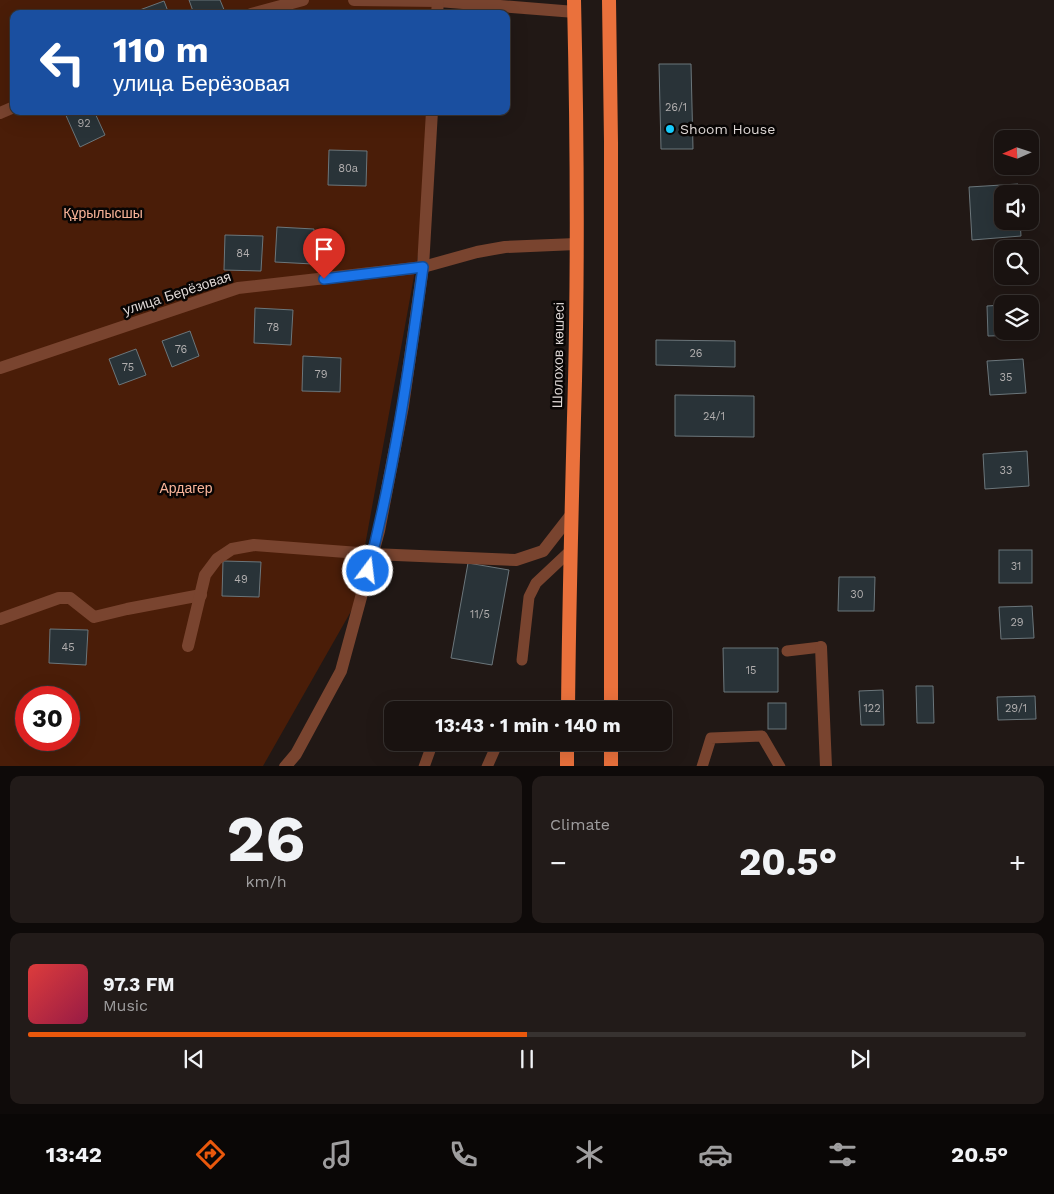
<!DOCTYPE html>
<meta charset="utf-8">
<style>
body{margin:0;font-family:"Work Sans",sans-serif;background:#221b19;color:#f1f3f6;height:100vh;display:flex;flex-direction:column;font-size:19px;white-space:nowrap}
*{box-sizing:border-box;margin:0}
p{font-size:16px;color:#9f9e9f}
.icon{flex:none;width:28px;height:28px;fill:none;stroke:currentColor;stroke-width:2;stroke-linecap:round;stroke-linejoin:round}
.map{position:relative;height:766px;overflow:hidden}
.side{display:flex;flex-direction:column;gap:10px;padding:10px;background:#0e0a09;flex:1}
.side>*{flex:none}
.banner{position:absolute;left:10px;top:10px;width:500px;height:105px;border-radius:10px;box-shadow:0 5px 20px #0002,0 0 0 1px #373230;background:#1a4fa0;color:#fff;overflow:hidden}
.needle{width:32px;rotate:267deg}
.controls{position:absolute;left:994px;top:130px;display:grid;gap:10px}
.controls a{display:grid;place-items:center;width:45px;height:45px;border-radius:10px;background:#191210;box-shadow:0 5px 20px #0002,0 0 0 1px #373230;font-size:25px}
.speed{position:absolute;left:15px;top:686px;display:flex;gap:10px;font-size:25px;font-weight:700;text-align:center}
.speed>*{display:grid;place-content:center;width:65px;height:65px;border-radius:50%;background:#191210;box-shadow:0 5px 20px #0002,0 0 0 1px #373230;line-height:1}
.speed .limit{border:8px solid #d22;background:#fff;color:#111}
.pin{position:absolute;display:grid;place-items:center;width:42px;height:42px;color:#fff;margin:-51px -21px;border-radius:50% 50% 50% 0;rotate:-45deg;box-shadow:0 0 5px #0007}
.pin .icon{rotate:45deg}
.me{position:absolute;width:55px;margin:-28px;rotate:15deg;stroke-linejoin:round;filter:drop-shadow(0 0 4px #0008)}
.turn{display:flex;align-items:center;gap:18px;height:105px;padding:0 20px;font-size:22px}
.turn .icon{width:65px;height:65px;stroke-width:2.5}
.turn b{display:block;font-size:35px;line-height:42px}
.big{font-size:38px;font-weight:700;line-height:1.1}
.side .widget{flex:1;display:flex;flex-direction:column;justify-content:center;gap:8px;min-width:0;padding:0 18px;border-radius:10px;background:#221b19}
.side .dial{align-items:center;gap:0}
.dial b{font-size:65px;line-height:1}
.song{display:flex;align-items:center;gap:15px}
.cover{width:60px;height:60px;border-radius:8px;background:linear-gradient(135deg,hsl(0 70% 55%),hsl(340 70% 35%))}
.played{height:5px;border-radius:2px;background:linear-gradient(90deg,#ea580c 50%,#373230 50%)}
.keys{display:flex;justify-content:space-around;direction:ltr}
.heat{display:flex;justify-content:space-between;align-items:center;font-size:28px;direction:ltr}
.side .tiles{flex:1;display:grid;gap:10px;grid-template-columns:1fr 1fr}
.widget:last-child{grid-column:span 2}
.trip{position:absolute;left:384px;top:701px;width:288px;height:50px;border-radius:10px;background:#191210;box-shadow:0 5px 20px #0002,0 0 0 1px #373230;font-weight:700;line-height:50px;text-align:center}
.menu{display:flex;height:80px;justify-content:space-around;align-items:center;background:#0a0706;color:#9f9e9f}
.menu .icon{width:35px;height:35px}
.menu .on{color:#ea580c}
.menu b{font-size:22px;color:#f1f3f6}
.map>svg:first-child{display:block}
</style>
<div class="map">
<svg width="1054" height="767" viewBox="0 0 1054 767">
<rect width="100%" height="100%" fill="#211815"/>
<!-- green -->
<path fill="#4a1d08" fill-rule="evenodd" d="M0,0H443L442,14H14V111H433L423,227L354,606L263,766L0,767ZM26,698H69V740H26Z"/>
<!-- building -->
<g fill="#293338" stroke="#6b767b">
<path d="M189,0H220L225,12L220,14H194Z"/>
<path d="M164,1L169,14H138L137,11Z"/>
<path d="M659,64H691L693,149H661Z"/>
<path d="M64,111H94L105,135L80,147Z"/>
<path d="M329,150L367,151L366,186L328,185Z"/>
<path d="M1018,184V194H1002V221H1020L1021,236L972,240L969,187Z"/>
<path d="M277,227L314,229L313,264L275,262Z"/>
<path d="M225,235L263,236L261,271L224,270Z"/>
<path d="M1002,305V331H1024V335L988,336L987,306Z"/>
<path d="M255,308L293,310L291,345L254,343Z"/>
<path d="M190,331L199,356L172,367L162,341Z"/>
<path d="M656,340L735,341V367L656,365Z"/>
<path d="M136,349L146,375L119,385L109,359Z"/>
<path d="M303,356L341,358L340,392L302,391Z"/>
<path d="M1023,359L1026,393L990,395L987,361Z"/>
<path d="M675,395L754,396V437L675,436Z"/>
<path d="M1027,451L1029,486L985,489L983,454Z"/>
<rect x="999" y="550" width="33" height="33"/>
<path d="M223,561L261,562L259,597L222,596Z"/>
<path d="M468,563L509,570L492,665L451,658Z"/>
<path d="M839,577H875L874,611H838Z"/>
<path d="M1032,606L1034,638L1001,639L999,607Z"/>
<path d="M50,629L88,630L86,665L49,663Z"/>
<path d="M723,648H778V692H724Z"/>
<path d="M916,686H933L934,723H917Z"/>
<path d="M883,690L884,725H861L859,691Z"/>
<path d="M1035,696L1036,719L998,720L997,697Z"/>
<rect x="768" y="703" width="18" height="26"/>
</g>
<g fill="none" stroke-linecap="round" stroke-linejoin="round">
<!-- service -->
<g stroke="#79442f" stroke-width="11">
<path d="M787,651L821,647"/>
<path d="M522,660L529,597L536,583L569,552"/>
<path d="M466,710H467"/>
<path d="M424,767L433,742"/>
<path d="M487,767L498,742"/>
<path d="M702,767L711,738L762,736L780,767"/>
</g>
<!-- minor -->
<g stroke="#79442f" stroke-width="12">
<path d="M354,0L438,1L575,12"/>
<path d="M251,14L303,0"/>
<path d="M437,14L438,1"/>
<path d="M0,113L14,107"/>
<path d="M0,368L238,288L423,267L477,252L505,247L576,244"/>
<path d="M0,619L59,598H70L94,617L127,609L201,595"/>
<path d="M188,646L205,575L217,559L232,549L254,545L372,554L516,560L543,551L571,515"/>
<path d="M821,647L826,767"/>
<path d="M285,767L296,754L341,671L379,531L403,406L423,267L432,111"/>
</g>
<!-- trunk -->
<g stroke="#ea713c" stroke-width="14">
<path d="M609,0L611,142V710"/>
<path d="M568,710C569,600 572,491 575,381C578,254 577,127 574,0"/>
<path d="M611,742V767"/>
<path d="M567,767V742"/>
</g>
</g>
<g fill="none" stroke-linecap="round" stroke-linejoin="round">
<!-- route casing -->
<g stroke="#114b97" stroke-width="12">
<path id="route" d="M324,279L423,267C409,369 394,471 368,571"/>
</g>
<!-- route -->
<use href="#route" stroke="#1a73e8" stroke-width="9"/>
</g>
<!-- markers -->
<circle fill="#16cafb" stroke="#080504" stroke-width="2" cx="670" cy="129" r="5"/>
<g text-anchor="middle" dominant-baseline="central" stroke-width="5" stroke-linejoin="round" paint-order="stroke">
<!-- number labels -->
<g font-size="11" fill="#b1aeae">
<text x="676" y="107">26/1</text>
<text x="84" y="123">92</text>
<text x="348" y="168">80а</text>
<text x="243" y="253">84</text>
<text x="273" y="327">78</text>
<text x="181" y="349">76</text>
<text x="696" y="353">26</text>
<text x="128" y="367">75</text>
<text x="321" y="374">79</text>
<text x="1006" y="377">35</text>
<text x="714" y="416">24/1</text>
<text x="1006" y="470">33</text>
<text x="1016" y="566">31</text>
<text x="241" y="579">49</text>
<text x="857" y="594">30</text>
<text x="480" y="614">11/5</text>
<text x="1017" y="622">29</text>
<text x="68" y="647">45</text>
<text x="751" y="670">15</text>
<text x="872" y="708">122</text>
<text x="1016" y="708">29/1</text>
</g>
<!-- poi labels -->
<g font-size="14" fill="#ded7d5" stroke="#080504" text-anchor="start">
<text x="680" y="129">Shoom House</text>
</g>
<!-- park labels -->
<g font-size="14" fill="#f9b499" stroke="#080504">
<text x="103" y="213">Құрылысшы</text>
<text x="186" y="488">Ардагер</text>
</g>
<!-- street labels -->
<g font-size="14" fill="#ded7d5" stroke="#080504">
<text transform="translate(177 293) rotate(-18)">улица Берёзовая</text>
<text transform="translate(558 355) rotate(-89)">Шолохов көшесі</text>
</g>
</g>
</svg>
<div class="controls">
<a><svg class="needle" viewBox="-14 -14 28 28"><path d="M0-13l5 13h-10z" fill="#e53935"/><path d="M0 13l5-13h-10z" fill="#9f9e9f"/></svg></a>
<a><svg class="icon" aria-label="sound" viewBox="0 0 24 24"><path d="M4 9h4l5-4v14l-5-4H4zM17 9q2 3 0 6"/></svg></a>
<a><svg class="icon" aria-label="search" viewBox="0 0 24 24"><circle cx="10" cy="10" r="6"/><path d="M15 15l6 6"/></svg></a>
<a><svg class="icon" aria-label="layers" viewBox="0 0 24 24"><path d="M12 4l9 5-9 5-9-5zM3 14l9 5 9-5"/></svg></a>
</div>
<div class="speed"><div class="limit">30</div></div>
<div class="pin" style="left:324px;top:279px;background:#d93025"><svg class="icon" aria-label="arrive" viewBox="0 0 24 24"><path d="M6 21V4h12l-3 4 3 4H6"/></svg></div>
<svg class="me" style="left:368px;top:571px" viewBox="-20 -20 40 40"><circle r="17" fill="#1a73e8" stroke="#fff" stroke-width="3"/><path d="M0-11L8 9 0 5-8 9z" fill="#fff"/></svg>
<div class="trip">13:43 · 1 min · 140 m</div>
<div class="banner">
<div class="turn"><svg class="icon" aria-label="left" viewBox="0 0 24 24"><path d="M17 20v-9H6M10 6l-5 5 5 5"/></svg><div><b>110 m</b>улица Берёзовая</div></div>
</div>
</div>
<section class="side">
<div class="tiles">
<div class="widget dial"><b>26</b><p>km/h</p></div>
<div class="widget"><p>Climate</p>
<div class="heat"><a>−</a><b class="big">20.5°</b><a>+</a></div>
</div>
<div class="widget">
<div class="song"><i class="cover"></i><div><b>97.3 FM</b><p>Music</p></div></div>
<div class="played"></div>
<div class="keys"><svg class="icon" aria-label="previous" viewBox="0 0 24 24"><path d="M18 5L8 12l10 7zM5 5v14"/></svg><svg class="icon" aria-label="pause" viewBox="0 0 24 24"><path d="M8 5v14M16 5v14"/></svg><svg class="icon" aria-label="next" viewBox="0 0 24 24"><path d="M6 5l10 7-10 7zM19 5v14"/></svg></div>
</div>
</div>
</section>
<nav class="menu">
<b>13:42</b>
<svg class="icon on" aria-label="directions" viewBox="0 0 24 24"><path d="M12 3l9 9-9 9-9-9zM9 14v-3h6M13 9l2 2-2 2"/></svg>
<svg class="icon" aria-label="music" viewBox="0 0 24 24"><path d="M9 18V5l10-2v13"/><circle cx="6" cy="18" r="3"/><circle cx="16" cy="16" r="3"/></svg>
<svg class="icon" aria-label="phone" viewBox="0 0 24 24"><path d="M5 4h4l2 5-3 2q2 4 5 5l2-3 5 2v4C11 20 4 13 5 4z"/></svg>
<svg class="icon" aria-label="climate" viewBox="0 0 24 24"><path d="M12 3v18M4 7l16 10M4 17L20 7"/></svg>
<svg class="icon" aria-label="car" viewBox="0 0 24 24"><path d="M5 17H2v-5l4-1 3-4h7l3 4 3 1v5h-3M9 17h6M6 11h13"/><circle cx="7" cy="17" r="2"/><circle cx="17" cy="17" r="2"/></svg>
<svg class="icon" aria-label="filters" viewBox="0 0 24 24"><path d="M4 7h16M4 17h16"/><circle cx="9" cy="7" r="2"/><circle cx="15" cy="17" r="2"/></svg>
<b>20.5°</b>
</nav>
